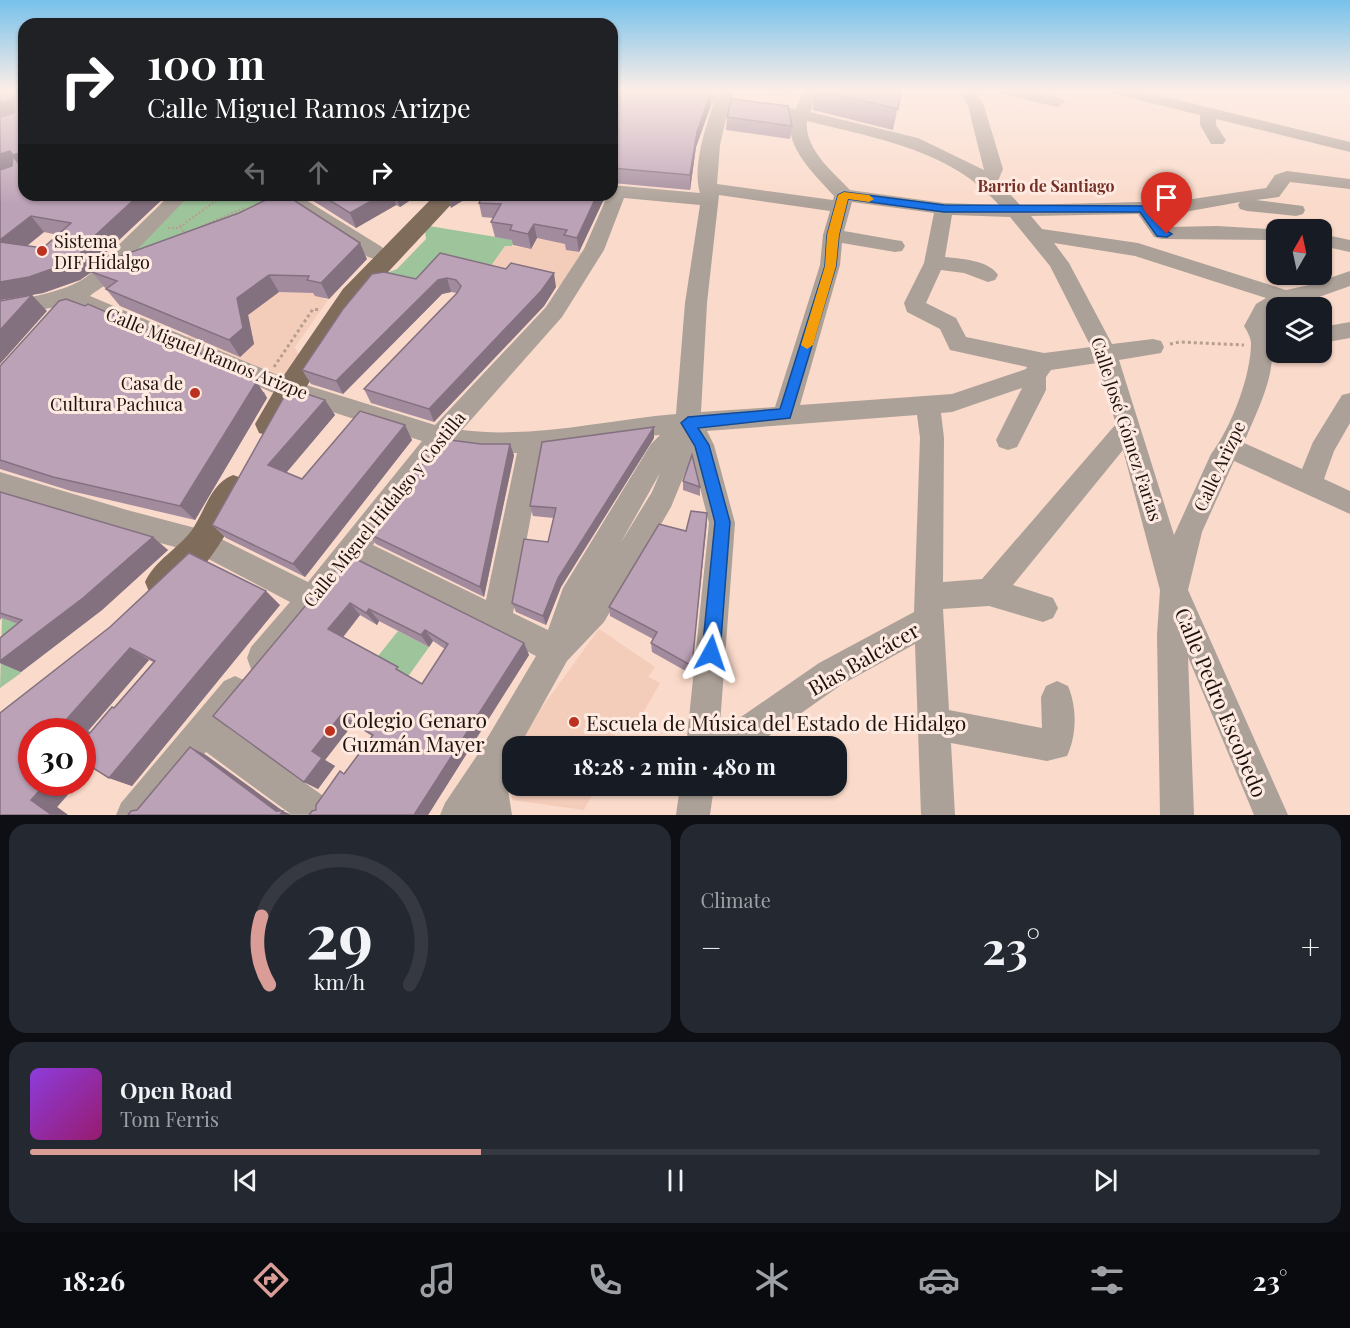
<!DOCTYPE html>
<meta charset="utf-8">
<style>
body{margin:0;font-family:"Playfair Display",serif;background:#242831;color:#f1f3f6;height:100vh;display:flex;flex-direction:column;font-size:22px;white-space:nowrap}
*{box-sizing:border-box;margin:0}
p{font-size:20px;color:#9ea1a6}
.icon{flex:none;width:33px;height:33px;fill:none;stroke:currentColor;stroke-width:2;stroke-linecap:round;stroke-linejoin:round}
.map{position:relative;height:815px;overflow:hidden}
.panel{display:flex;flex-direction:column;gap:9px;padding:9px;background:#0d0f14;flex:1}
.panel>*{flex:none}
.guide{position:absolute;left:18px;top:18px;width:600px;height:183px;border-radius:18px;box-shadow:0 2px 4px #0004;background:#202124;color:#fff;overflow:hidden}
.needle{width:39px;rotate:9deg}
.buttons{position:absolute;left:1266px;top:219px;display:grid;gap:12px}
.buttons a{display:grid;place-items:center;width:66px;height:66px;border-radius:12px;background:#171b24;box-shadow:0 2px 4px #0004;font-size:30px}
.speed{position:absolute;left:18px;top:718px;display:flex;gap:12px;font-size:30px;font-weight:700;text-align:center}
.speed>*{display:grid;place-content:center;width:78px;height:78px;border-radius:50%;background:#171b24;box-shadow:0 2px 4px #0004;line-height:1}
.speed .limit{border:9px solid #d22;background:#fff;color:#111}
.pin{position:absolute;display:grid;place-items:center;width:51px;height:51px;color:#fff;margin:-62px -26px;border-radius:50% 50% 50% 0;rotate:-45deg;box-shadow:0 0 6px #0007}
.pin .icon{rotate:45deg}
.me{position:absolute;width:66px;margin:-33px;rotate:5deg;stroke-linejoin:round;filter:drop-shadow(0 0 4px #0008)}
.turn{display:flex;align-items:center;gap:21px;height:126px;padding:0 30px;font-size:27px}
.turn .icon{width:78px;height:78px;stroke-width:2.5}
.turn b{display:block;font-size:42px;line-height:51px}
.lanes{display:flex;align-items:center;height:57px;padding:0 30px;background:#0003;justify-content:center;gap:30px;direction:ltr}
.lanes .off{opacity:.35}
.big{font-size:45px;font-weight:700;line-height:1.1}
.panel .tile{flex:1;display:flex;flex-direction:column;justify-content:center;gap:9px;min-width:0;padding:0 21px;border-radius:18px;background:#242831}
.panel .dial{align-items:center;gap:0}
.dial svg{height:156px;overflow:visible;fill:none;stroke:#363941;stroke-width:7;stroke-linecap:round;text-anchor:middle}
.dial text{fill:#f1f3f6;stroke:none}
.song{display:flex;align-items:center;gap:18px}
.cover{width:72px;height:72px;border-radius:9px;background:linear-gradient(135deg,hsl(270 70% 55%),hsl(320 70% 35%))}
.played{height:6px;border-radius:3px;background:linear-gradient(90deg,#da9c96 35%,#363941 35%)}
.keys{display:flex;justify-content:space-around;direction:ltr}
.heat{display:flex;justify-content:space-between;align-items:center;font-size:33px;direction:ltr}
.panel .tiles{flex:1;display:grid;gap:9px;grid-template-columns:1fr 1fr}
.tile:last-child{grid-column:span 2}
.trip{position:absolute;left:502px;top:736px;width:345px;height:60px;border-radius:18px;background:#171b24;box-shadow:0 2px 4px #0004;font-weight:700;line-height:60px;text-align:center}
.dock{display:flex;height:96px;justify-content:space-around;align-items:center;background:#090b0e;color:#9ea1a6}
.dock .icon{width:42px;height:42px}
.dock .active{color:#da9c96}
.dock b{font-size:27px;color:#f1f3f6}
.map>svg:first-child{display:block}
</style>
<div class="map">
<svg width="1350" height="815" viewBox="0 0 1350 815">
<rect width="100%" height="100%" fill="#fadaca"/>
<!-- built -->
<g fill="#f4cdba">
<path d="M537,238L569,244L567,250L584,253L563,288L514,277H483L506,245L531,249Z"/>
<path d="M293,260L337,278L323,299L328,300L295,347L299,355L284,379L186,338Z"/>
<path d="M599,629L655,667L648,677L660,683L635,727L621,718L611,732L621,741L618,747H513V786H597L584,810L512,800L510,751Z"/>
</g>
<!-- green -->
<g fill="#9ec49b">
<path d="M190,195H276L279,198L120,260Z"/>
<path d="M429,226L515,240L512,246H505L483,277L353,307L379,276L397,269L426,239L425,231Z"/>
<path d="M2,618L30,628L7,654L21,673L0,688Z"/>
<path d="M398,631L429,647L407,678L367,670Z"/>
</g>
<g fill="none" stroke-linecap="round" stroke-linejoin="round">
<!-- path-far1 -->
<g stroke="#b79e91" stroke-width="2" stroke-dasharray="2 2" stroke-linecap="butt">
<path d="M773,96L791,91"/>
<path d="M237,195L244,198L256,195"/>
<path d="M168,228H177L181,225"/>
<path d="M201,229L200,227L246,207"/>
<path d="M186,235L181,228L185,223L224,195"/>
</g>
<!-- path -->
<g stroke="#b79e91" stroke-width="3" stroke-dasharray="3 3" stroke-linecap="butt">
<path d="M1170,344L1180,342L1244,345"/>
<path d="M274,367L313,309L320,310"/>
</g>
<!-- minor -->
<g fill="#aca198" fill-rule="evenodd">
<path d="M663,91H701L717,94L718,91H734L732,97L795,109L804,91H816L818,94L810,112L918,138L984,170L968,106L960,91H976L984,106L1003,169L998,181L1020,205L1179,201L1266,188L1275,175L1287,171L1350,179V189L1290,182L1279,197L1256,200L1303,206L1305,210L1303,214L1296,216L1247,211L1240,209L1238,205L1240,202L1179,213H1157L1167,227L1217,226L1283,230H1276V240L1161,239L1154,237L1138,214L1031,216L1042,229L1138,243L1286,290L1309,285L1350,271V286L1319,297L1276,308V312L1272,314L1266,326C1284,363 1258,407 1244,443L1302,469L1313,442L1342,395L1350,393V423L1334,451L1324,479L1350,491V514L1234,461L1202,532L1188,590L1288,815H1254L1188,657L1194,815H1160L1157,635L1160,590L1123,450L1013,585L1053,598L1058,608L1053,618L1043,622L989,606L943,609L949,710L1042,728L1041,697L1046,686L1057,681L1068,686C1077,707 1077,735 1067,756L1047,761L951,743L955,815H921L915,644L841,685L756,745L686,747L709,523L692,456L671,507L604,622L567,661L519,747H513V757L505,771L512,815H440L445,803L476,757L536,656L358,565L273,669L262,673L251,669L247,658L251,647L290,602L197,553L127,534L0,494V472L127,510L203,530L308,582L422,441L271,392L87,311L65,316L57,313L55,307L0,318V302C28,298 82,290 97,266L170,195H190L129,258L136,264C131,272 100,287 90,296L287,379L435,425L546,307L584,249L606,199L604,195H612V185L700,193C692,167 705,129 714,103L671,96ZM729,106L791,118C784,147 816,176 834,196L833,200L717,184L720,145ZM807,121C875,138 951,150 999,205L944,203L850,190C833,172 804,149 807,121ZM719,195L830,211L823,235L820,265L775,407L701,412L707,303ZM624,198L700,205L685,303L676,414C605,420 534,439 462,430L562,317L604,250ZM852,202L934,213L924,263L904,303L907,312L940,329L950,350L1027,367L1026,369L952,394L800,405L840,265L842,243L895,252L902,251L905,246L902,241L895,240L844,231ZM952,215L1010,217L1050,266L1091,347L1044,353L966,337L956,318L926,303L941,270L964,273L988,282L995,280L998,275C989,260 961,259 945,257ZM1054,243L1135,256L1266,298L1256,304L1244,326C1247,331 1251,338 1251,343C1251,376 1231,428 1211,454L1174,535L1119,360L1161,353L1164,347L1161,341L1153,339L1112,344L1069,263ZM1097,363L1116,424L982,579L943,582L944,438L941,413L952,412L1022,388L996,440L999,447L1008,450L1017,447L1046,390V377L1051,370ZM917,415L920,438L914,612L819,663L738,719L720,724L735,523L714,445L707,431ZM660,435L651,444L563,588L548,630L513,613L543,451L625,438ZM446,448L485,453H517L486,600L373,545ZM660,473L652,492L620,544Z"/>
<path d="M1001,91H1031L1063,99L1065,102L1057,107L1003,94Z"/>
<path d="M1112,91H1141L1350,142V152L1216,119V125L1226,140L1223,144H1211L1200,125V115L1114,94Z"/>
<path d="M277,195H310L306,200L382,247L385,252L382,257L375,259L368,257L291,206L269,216H255L252,212L255,208L279,198Z"/>
<path d="M1322,234L1350,240V252L1322,246Z"/>
<path d="M1350,322V338L1322,343V327Z"/>
<path d="M235,676L246,681L251,692L246,703L227,727L322,795L328,815H292L206,752L155,815H116L121,803L224,681Z"/>
<path d="M680,786H714L710,815H676Z"/>
</g>
<!-- major -->
<g fill="#7f6c5b" fill-rule="evenodd">
<path d="M435,195H460L361,301L300,397L281,433L270,436L259,433L255,424L280,381L343,289Z"/>
<path d="M233,475L245,479L249,489C232,526 202,583 163,599L150,594L145,582C155,560 178,549 192,530C205,511 211,483 233,475Z"/>
</g>
</g>
<!-- wall -->
<g fill="#a28b9d" fill-rule="evenodd">
<path d="M24,91V169L22,167L24,195H51L99,259L93,271L80,280L43,293L0,300ZM44,232L58,235L43,248L27,246Z"/>
<path d="M816,91H901L893,130L813,110Z"/>
<path d="M612,92L711,105L696,147L690,190L612,183Z"/>
<path d="M727,117L792,126L790,139L726,130Z"/>
<path d="M304,195H418L400,207L396,205L356,228Z"/>
<path d="M604,199L579,252L566,250L565,244L537,238L531,249L513,245L512,240L495,237L491,222L493,218L482,217L479,203Z"/>
<path d="M440,253L556,287L544,306L434,422L371,403L364,389L457,293L451,292L442,294L343,394L311,384L302,370L416,279Z"/>
<path d="M367,259L329,299L315,296L313,293L279,292L248,315L254,344L240,357L120,306L92,272Z"/>
<path d="M0,366L264,392L267,398L195,520L71,491L0,469Z"/>
<path d="M325,400L335,415L286,473L302,479L405,425L412,440L305,577L226,538L212,525Z"/>
<path d="M654,438L561,587L546,625L516,612L512,603L548,542L554,518L533,516L530,506Z"/>
<path d="M514,455L484,597L376,544L369,534Z"/>
<path d="M683,481L700,487V496L683,490Z"/>
<path d="M0,492L168,550L102,610L21,672L0,663V638L18,624L2,618L0,620Z"/>
<path d="M707,523L691,674L652,652L651,643L653,639L610,616L609,607L686,531Z"/>
<path d="M348,555L524,643L529,655L428,815H309L316,810L372,736L353,724L325,760L335,766L318,789L304,782ZM360,615L377,625L379,621L429,647L433,641L445,649L422,684L343,637Z"/>
<path d="M280,605L132,786L109,778L92,767L82,777V732L32,783H78L57,807L68,815H0L110,627ZM149,660L153,662L114,708L90,732L88,731Z"/>
</g>
<!-- shaded-wall -->
<g fill="#847180">
<path d="M711,91V105L696,147L690,190V175L697,132Z"/>
<path d="M14,99L24,113L0,122V103Z"/>
<path d="M10,151L24,152V169L23,167L0,175V154Z"/>
<path d="M139,195H167L99,259L93,271L80,280L43,293L0,300V282L87,243Z"/>
<path d="M382,195H393L396,205L356,228L350,213Z"/>
<path d="M395,195H418L400,207Z"/>
<path d="M447,195H472L451,208Z"/>
<path d="M597,195H603L604,199L579,252L577,238Z"/>
<path d="M31,216L44,232L13,257L0,244V240Z"/>
<path d="M534,224L537,238L531,249L528,234Z"/>
<path d="M360,243L367,259L329,299L321,283Z"/>
<path d="M554,273L556,287L544,306L434,422L429,409Z"/>
<path d="M269,275L279,292L248,315L254,344L240,357L229,340L237,298Z"/>
<path d="M447,278L451,292L442,294L343,394L336,381L438,280Z"/>
<path d="M32,295L47,311L0,364V330Z"/>
<path d="M253,376L267,398L195,520L180,506Z"/>
<path d="M325,400L335,415L280,480L268,465Z"/>
<path d="M405,425L412,440L305,577L293,564Z"/>
<path d="M654,427V438L561,587L546,625L543,616L558,578Z"/>
<path d="M510,444L514,455L484,597L480,587Z"/>
<path d="M153,537L168,550L102,610L21,672L0,663V661Z"/>
<path d="M266,591L280,605L132,786L109,778Z"/>
<path d="M350,603L360,615L340,641L328,629Z"/>
<path d="M369,609L379,621L377,625L366,613Z"/>
<path d="M425,630L433,641L429,647L421,635Z"/>
<path d="M524,643L529,655L428,815H414Z"/>
<path d="M130,648L149,660L88,731L111,743L89,734L65,721Z"/>
<path d="M341,715L353,724L325,760L335,766L318,789L304,782L312,751Z"/>
<path d="M190,747L206,755L283,811L292,815H280L276,811Z"/>
<path d="M82,758L95,763L82,777Z"/>
<path d="M46,783H78L57,807L68,815H52L31,800Z"/>
</g>
<!-- building -->
<g fill="#bca2b7" stroke="#847180" stroke-width="1.5" fill-rule="evenodd">
<path d="M0,91H24V152L13,155L10,151L0,154V117L14,113V99L0,103Z"/>
<path d="M613,91H711L697,132L690,175L612,168V92Z"/>
<path d="M823,91H901L898,109Z"/>
<path d="M731,99L788,106L792,126L727,117Z"/>
<path d="M13,156L24,170V195H51L58,200L69,195H139L87,243L80,254L66,264L29,277L0,282V242L43,248L71,223L31,216L0,240V170L12,166Z"/>
<path d="M276,195H286L360,243L321,283L307,280L309,276L269,275L237,298L243,328L229,340L106,289L117,281L92,272L107,261L239,213Z"/>
<path d="M321,195H382L350,213Z"/>
<path d="M483,195H597L577,238L564,235L567,230L534,224L528,234L510,230L512,225L491,222L501,204L479,203Z"/>
<path d="M440,253L506,269L511,263L554,273L541,291L429,409L364,389L457,293L461,286L456,280L447,278L438,280L336,381L302,370L343,309L372,274L384,272L416,279Z"/>
<path d="M32,295L0,330V301Z"/>
<path d="M66,299L85,306L88,304L253,376L256,383L180,506L53,477L0,460V366L59,301Z"/>
<path d="M289,388L325,400L268,465L302,479L360,411L405,425L293,564L212,525Z"/>
<path d="M654,427L558,578L543,616L512,603L524,539L548,542L556,508L530,506L542,442Z"/>
<path d="M442,439L481,444H510L480,587L369,534Z"/>
<path d="M692,455L700,487L683,481Z"/>
<path d="M0,492L153,537L83,598L0,661V638L22,620L0,613Z"/>
<path d="M691,511L707,513L692,666L651,643L657,632L609,607L659,524L686,531Z"/>
<path d="M189,553L266,591L109,778L82,761V732H32V783H46L31,800L52,815H0V713L110,627ZM130,648L155,661L114,708L112,707L89,734L65,721Z"/>
<path d="M348,555L524,643L414,815H309L312,811L316,810V805L340,771L344,774L373,735L341,715L312,751L322,758L304,782L213,716ZM350,603L366,613L369,609L421,635L425,630L448,644L422,684L396,669L398,667L328,629Z"/>
<path d="M190,747L276,811H283L280,815H128L131,811L137,810Z"/>
</g>
<!-- sky -->
<linearGradient id="sky" x2="0" y2="1"><stop stop-color="#77c1eb"/><stop offset="0.44" stop-color="#fdeee7"/><stop offset="1" stop-color="#fdeee7" stop-opacity="0"/></linearGradient>
<rect width="1350" height="205" fill="url(#sky)"/>
<!-- route -->
<path fill="#1a73e8" stroke="#114b97" stroke-width="1.5" d="M844,192L944,205L1144,206L1147,207L1162,228L1172,234L1167,237L1157,236L1140,212H944L848,199L839,235L836,266L790,418L698,428L709,445L730,522L720,653L717,659L711,661L705,659L702,653L715,522L695,446L681,423L688,417L780,409L825,266L827,235L838,195Z"/>
<!-- slow -->
<path fill="#f59e0b" d="M844,192L869,195L874,199L869,202L848,199L839,235L836,266L813,345L807,349L801,345L825,266L827,235L838,195Z"/>
<!-- markers -->
<g fill="#bd3120" stroke="#feeae1" stroke-width="2">
<circle cx="42" cy="251" r="6"/>
<circle cx="195" cy="393" r="6"/>
<circle cx="574" cy="722" r="6"/>
<circle cx="330" cy="731" r="6"/>
</g>
<g text-anchor="middle" dominant-baseline="central" stroke-width="6" stroke-linejoin="round" paint-order="stroke">
<!-- far-neighbourhood labels -->
<g font-size="16" font-weight="bold" fill="#742f25" stroke="#feeae1">
<text x="1046" y="185">Barrio de Santiago</text>
</g>
<!-- poi labels -->
<g font-size="18" fill="#1d130d" stroke="#feeae1" text-anchor="start">
<text x="54" y="241">Sistema<tspan x="54" dy="21">DIF Hidalgo</tspan></text>
<text x="183" y="383" text-anchor="end">Casa de<tspan x="183" dy="21">Cultura Pachuca</tspan></text>
</g>
<!-- street labels -->
<g font-size="18" fill="#1d130d" stroke="#feeae1">
<text transform="translate(207 353) rotate(22)">Calle Miguel Ramos Arizpe</text>
<text transform="translate(1127 429) rotate(72)">Calle José Gómez Farías</text>
<text transform="translate(1219 466) rotate(-65)">Calle Arizpe</text>
<text transform="translate(384 509) rotate(-51)">Calle Miguel Hidalgo y Costilla</text>
</g>
<!-- near-street labels -->
<g font-size="21" fill="#1d130d" stroke="#feeae1">
<text transform="translate(863 658) rotate(-30)">Blas Balcácer</text>
<text transform="translate(1222 702) rotate(67)">Calle Pedro Escobedo</text>
</g>
<!-- near-poi labels -->
<g font-size="21" fill="#1d130d" stroke="#feeae1" text-anchor="start">
<text x="342" y="719">Colegio Genaro<tspan x="342" dy="24">Guzmán Mayer</tspan></text>
<text x="586" y="722">Escuela de Música del Estado de Hidalgo</text>
</g>
</g>
</svg>
<div class="buttons">
<a><svg class="needle" viewBox="-14 -14 28 28"><path d="M0-13l5 13h-10z" fill="#e53935"/><path d="M0 13l5-13h-10z" fill="#9ea1a6"/></svg></a>
<a><svg class="icon" aria-label="layers" viewBox="0 0 24 24"><path d="M12 4l9 5-9 5-9-5zM3 14l9 5 9-5"/></svg></a>
</div>
<div class="speed"><div class="limit">30</div></div>
<div class="pin" style="left:1167px;top:234px;background:#d93025"><svg class="icon" aria-label="arrive" viewBox="0 0 24 24"><path d="M6 21V4h12l-3 4 3 4H6"/></svg></div>
<svg class="me" style="left:711px;top:653px" viewBox="-20 -20 40 40"><path d="M0-17L14 15 0 8-14 15z" fill="#1a73e8" stroke="#fff" stroke-width="4"/></svg>
<div class="trip">18:28 · 2 min · 480 m</div>
<div class="guide">
<div class="turn"><svg class="icon" aria-label="right" viewBox="0 0 24 24"><path d="M7 20v-9h11M14 6l5 5-5 5"/></svg><div><b>100 m</b>Calle Miguel Ramos Arizpe</div></div>
<div class="lanes"><svg class="icon off" aria-label="left" viewBox="0 0 24 24"><path d="M17 20v-9H6M10 6l-5 5 5 5"/></svg><svg class="icon off" aria-label="ahead" viewBox="0 0 24 24"><path d="M12 20V5M6 11l6-6 6 6"/></svg><svg class="icon" aria-label="right" viewBox="0 0 24 24"><path d="M7 20v-9h11M14 6l5 5-5 5"/></svg></div>
</div>
</div>
<section class="panel">
<div class="tiles">
<div class="tile dial"><svg viewBox="0 0 100 80">
<path d="M14 69A42 42 0 1 1 86 69"/>
<path d="M14 69A42 42 0 0 1 10 34" stroke="#da9c96"/>
<text x="50" y="56" font-size="32" font-weight="700">29</text>
<text x="50" y="72" font-size="11">km/h</text>
</svg></div>
<div class="tile"><p>Climate</p>
<div class="heat"><a>−</a><b class="big">23°</b><a>+</a></div>
</div>
<div class="tile">
<div class="song"><i class="cover"></i><div><b>Open Road</b><p>Tom Ferris</p></div></div>
<div class="played"></div>
<div class="keys"><svg class="icon" aria-label="previous" viewBox="0 0 24 24"><path d="M18 5L8 12l10 7zM5 5v14"/></svg><svg class="icon" aria-label="pause" viewBox="0 0 24 24"><path d="M8 5v14M16 5v14"/></svg><svg class="icon" aria-label="next" viewBox="0 0 24 24"><path d="M6 5l10 7-10 7zM19 5v14"/></svg></div>
</div>
</div>
</section>
<nav class="dock">
<b>18:26</b>
<svg class="icon active" aria-label="directions" viewBox="0 0 24 24"><path d="M12 3l9 9-9 9-9-9zM9 14v-3h6M13 9l2 2-2 2"/></svg>
<svg class="icon" aria-label="music" viewBox="0 0 24 24"><path d="M9 18V5l10-2v13"/><circle cx="6" cy="18" r="3"/><circle cx="16" cy="16" r="3"/></svg>
<svg class="icon" aria-label="phone" viewBox="0 0 24 24"><path d="M5 4h4l2 5-3 2q2 4 5 5l2-3 5 2v4C11 20 4 13 5 4z"/></svg>
<svg class="icon" aria-label="climate" viewBox="0 0 24 24"><path d="M12 3v18M4 7l16 10M4 17L20 7"/></svg>
<svg class="icon" aria-label="car" viewBox="0 0 24 24"><path d="M5 17H2v-5l4-1 3-4h7l3 4 3 1v5h-3M9 17h6M6 11h13"/><circle cx="7" cy="17" r="2"/><circle cx="17" cy="17" r="2"/></svg>
<svg class="icon" aria-label="filters" viewBox="0 0 24 24"><path d="M4 7h16M4 17h16"/><circle cx="9" cy="7" r="2"/><circle cx="15" cy="17" r="2"/></svg>
<b>23°</b>
</nav>
